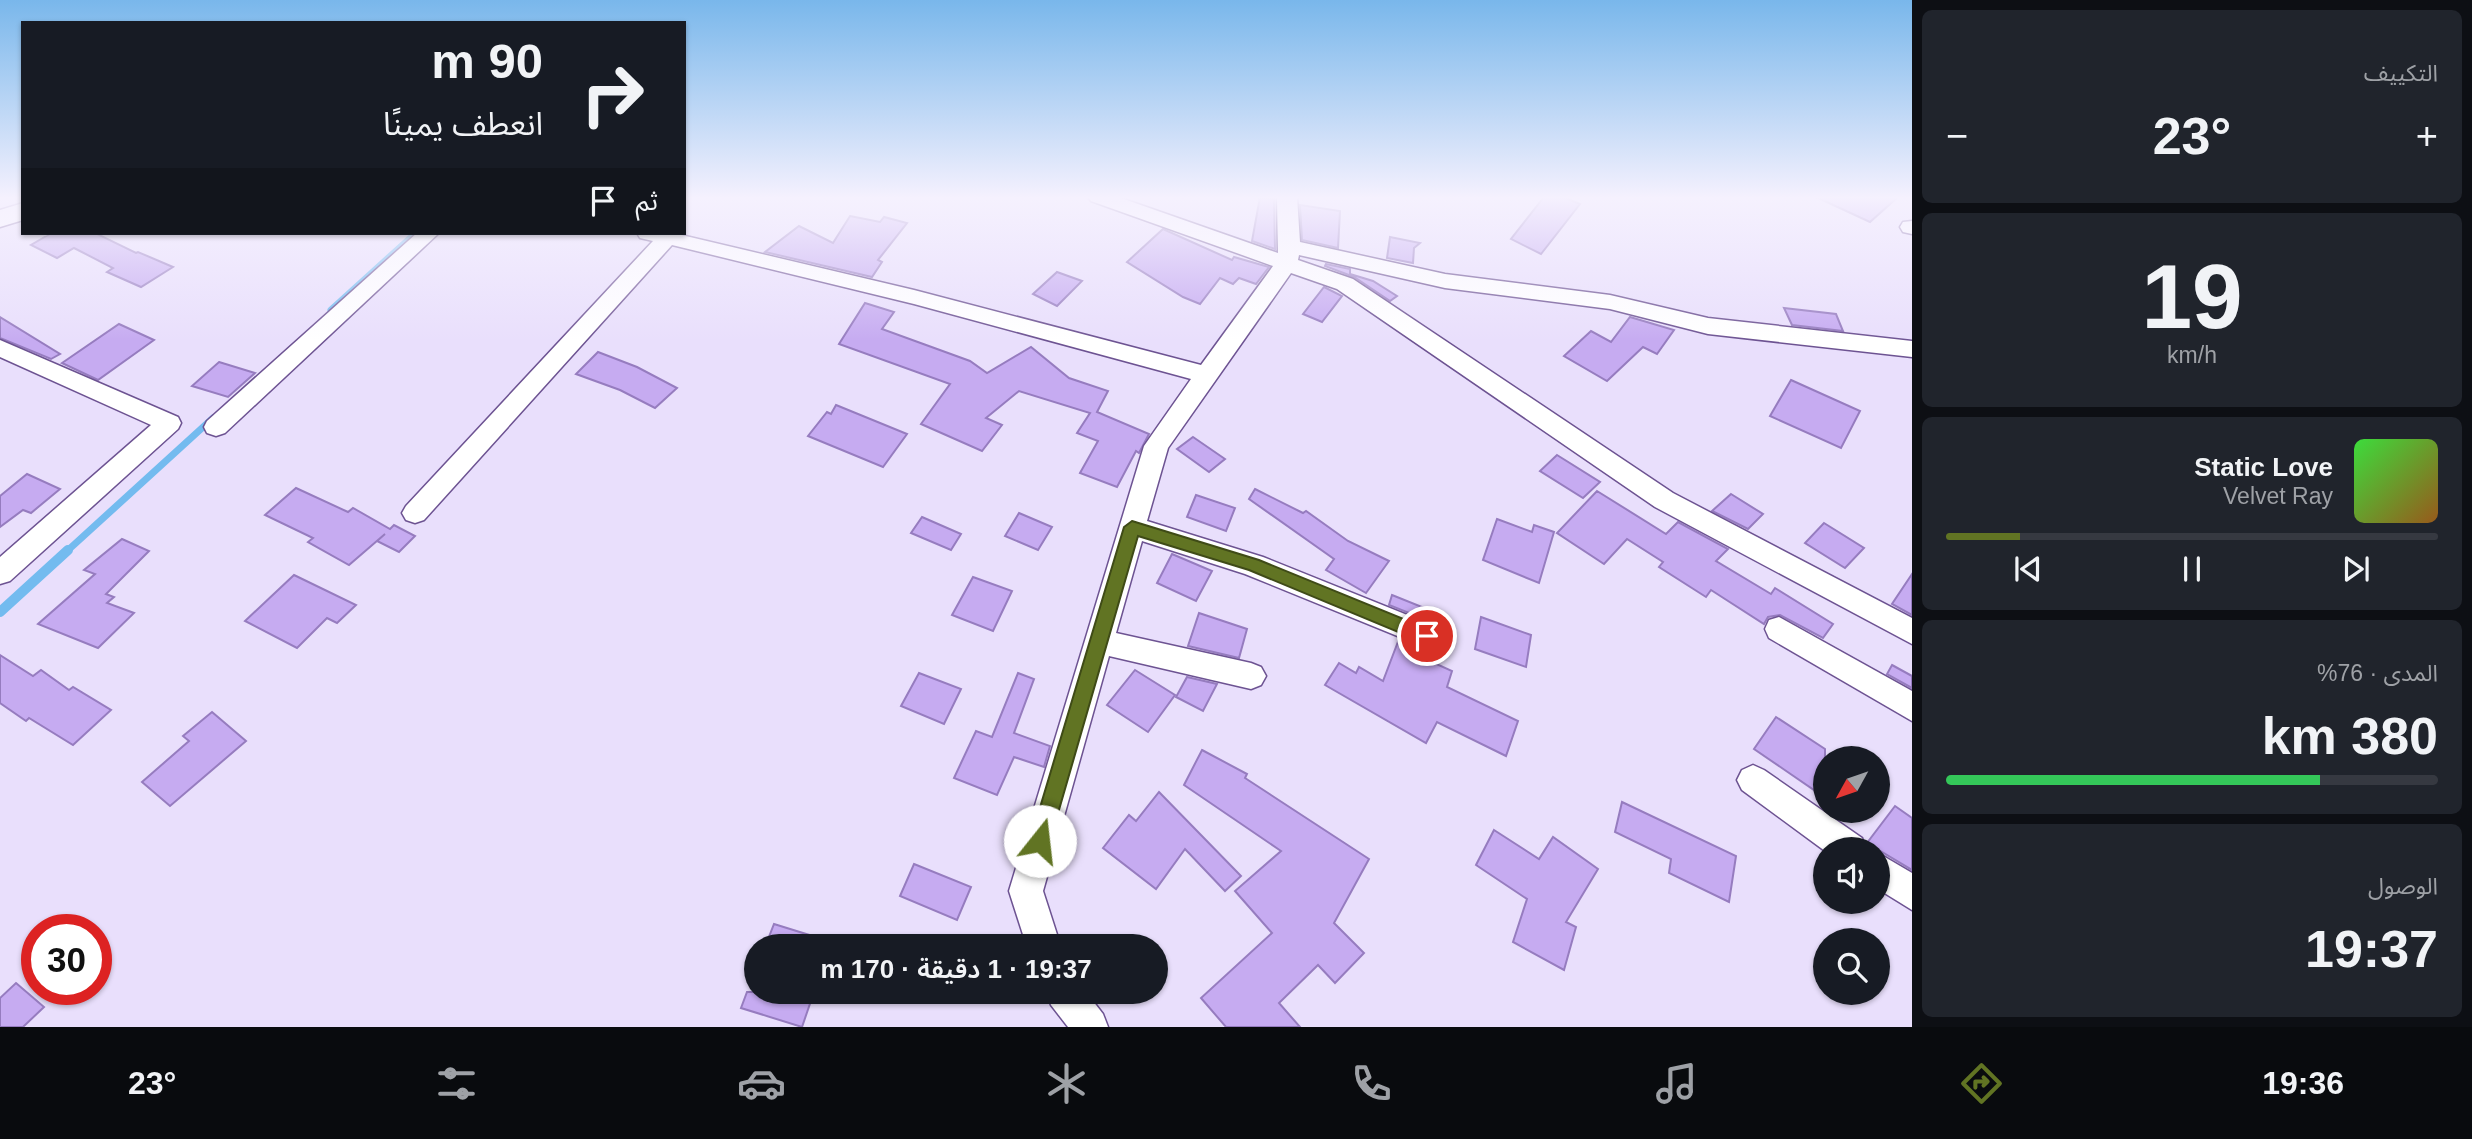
<!DOCTYPE html>
<html lang="ar">
<meta charset="utf-8">
<style>
body{margin:0;font-family:Helvetica,"Noto Sans Arabic",sans-serif;background:#20242c;color:#f1f3f6;direction:rtl;height:100vh;display:flex;flex-direction:column;font-size:26px;white-space:nowrap}
*{box-sizing:border-box;margin:0}
p{font-size:23px;color:#9ea1a6}
.icon{flex:none;width:38px;height:38px;fill:none;stroke:currentColor;stroke-width:2;stroke-linecap:round;stroke-linejoin:round}
.map{position:relative;flex:1;overflow:hidden;direction:ltr}
.details{display:flex;flex-direction:column;gap:10px;padding:10px;background:#0d0f14;width:560px}
.details>*{flex:none}
.banner{position:absolute;left:21px;top:21px;width:665px;height:214px;border-radius:0px;box-shadow:0 2px 5px #0004;direction:rtl;background:#171b24;color:#f1f3f6;overflow:hidden}
.needle{width:46px;rotate:230deg}
.tools{position:absolute;left:1813px;top:746px;display:grid;gap:14px}
.tools a{display:grid;place-items:center;width:77px;height:77px;border-radius:50%;background:#171b24;box-shadow:0 2px 5px #0004;font-size:35px}
.speed{position:absolute;left:21px;top:914px;display:flex;gap:14px;font-size:35px;font-weight:700;text-align:center}
.speed>*{display:grid;place-content:center;width:91px;height:91px;border-radius:50%;background:#171b24;box-shadow:0 2px 5px #0004;line-height:1}
.speed .limit{border:10px solid #d22;background:#fff;color:#111}
.pin{position:absolute;display:grid;place-items:center;width:60px;height:60px;color:#fff;margin:-30px;border:4px solid #fff;border-radius:50%;box-shadow:0 2px 7px #0007}
.me{position:absolute;width:77px;margin:-38px;rotate:16deg;stroke-linejoin:round;filter:drop-shadow(0 0 5px #0008)}
.turn{display:flex;align-items:center;gap:24px;height:147px;padding:0 28px;font-size:32px}
.turn .icon{width:91px;height:91px;stroke-width:2.5}
.turn b{display:block;font-size:49px;line-height:60px}
.then{display:flex;align-items:center;height:66px;padding:0 28px;background:#0003;gap:14px;font-size:26px}
.big{font-size:52px;font-weight:600;line-height:1.1}
.details .card{flex:1;display:flex;flex-direction:column;justify-content:center;gap:10px;min-width:0;padding:0 24px;border-radius:10px;background:#20242c}
.details .dial{align-items:center;gap:0}
.dial b{font-size:91px;line-height:1}
.song{display:flex;align-items:center;gap:21px}
.cover{width:84px;height:84px;border-radius:10px;background:linear-gradient(135deg,hsl(120 70% 55%),hsl(30 70% 35%))}
.played{height:7px;border-radius:4px;background:linear-gradient(90deg,#617423 15%,#363941 15%)}
.keys{display:flex;justify-content:space-around;direction:ltr}
.heat{display:flex;justify-content:space-between;align-items:center;font-size:38px;direction:ltr}
.charge{height:10px;border-radius:5px;background:linear-gradient(90deg,#34c759 76%,#363941 0)}
.trip{position:absolute;left:744px;top:934px;width:424px;height:70px;border-radius:35px;background:#171b24;box-shadow:0 2px 5px #0004;font-weight:600;line-height:70px;text-align:center;direction:rtl}
.tab-bar{display:flex;height:112px;justify-content:space-around;align-items:center;background:#090b0e;color:#9ea1a6}
.tab-bar .icon{width:49px;height:49px}
.tab-bar .active{color:#617423}
.tab-bar b{font-size:32px;color:#f1f3f6}
main{display:flex;flex:1;min-height:0}
.map>svg:first-child{display:block}
</style>
<main>
<section class="details">
<div class="card"><p>التكييف</p>
<div class="heat"><a>−</a><b class="big">23°</b><a>+</a></div>
</div>
<div class="card dial"><b>19</b><p>km/h</p></div>
<div class="card">
<div class="song"><i class="cover"></i><div><b>Static Love</b><p>Velvet Ray</p></div></div>
<div class="played"></div>
<div class="keys"><svg class="icon" aria-label="previous" viewBox="0 0 24 24"><path d="M18 5L8 12l10 7zM5 5v14"/></svg><svg class="icon" aria-label="pause" viewBox="0 0 24 24"><path d="M8 5v14M16 5v14"/></svg><svg class="icon" aria-label="next" viewBox="0 0 24 24"><path d="M6 5l10 7-10 7zM19 5v14"/></svg></div>
</div>
<div class="card"><p>المدى · 76%</p><b class="big">380 km</b><div class="charge"></div></div>
<div class="card"><p>الوصول</p><b class="big">19:37</b></div>
</section>
<div class="map">
<svg width="1912" height="1027" viewBox="0 0 1912 1027">
<rect width="100%" height="100%" fill="#e9dffc"/>
<g fill="none" stroke-linecap="round" stroke-linejoin="round">
<!-- stream-far1 -->
<g stroke="#73bbef" stroke-width="7">
<path d="M331,310L416,233"/>
<path d="M66,552L213,418"/>
</g>
<!-- stream -->
<path stroke="#73bbef" stroke-width="10" d="M0,612L68,550"/>
</g>
<!-- building -->
<g fill="#c6abf1" stroke="#967cbf" stroke-width="2">
<path d="M1260,197L1274,199L1275,249L1252,241Z"/>
<path d="M1544,197H1563L1580,204L1541,254L1511,239Z"/>
<path d="M1816,197H1898L1870,222Z"/>
<path d="M1300,205L1340,211L1338,248L1302,240Z"/>
<path d="M850,216L880,222L884,217L907,223L878,260L882,262L872,277L765,252L799,226L833,243Z"/>
<path d="M1163,229L1232,260L1234,257L1269,267L1256,284L1239,278L1233,284L1220,278L1200,304L1183,297L1127,262Z"/>
<path d="M43,233H100L97,234L136,253L138,252L173,267L141,287L107,272L113,268L74,248L57,258L31,245L48,235Z"/>
<path d="M1390,237L1420,243L1414,248L1413,263L1387,258Z"/>
<path d="M1326,264L1350,269V274L1373,281L1397,296L1390,301L1354,277L1325,266Z"/>
<path d="M1057,272L1082,281L1057,306L1033,294Z"/>
<path d="M1324,287L1342,296L1322,322L1303,314Z"/>
<path d="M865,303L894,312L882,329L970,361L987,373L1031,347L1069,378L1108,391L1097,412L1149,434L1139,453L1136,451L1117,487L1080,473L1098,441L1077,433L1090,413L1019,391L986,418L1002,425L982,451L921,424L950,384L839,344Z"/>
<path d="M1784,308L1836,314L1843,331L1792,325Z"/>
<path d="M0,317L60,354L51,359L0,338Z"/>
<path d="M1630,317L1674,330L1657,354L1643,347L1607,381L1564,356L1591,331L1611,342Z"/>
<path d="M119,324L154,340L98,380L62,363Z"/>
<path d="M598,352L637,367L677,388L655,408L620,390L576,374Z"/>
<path d="M219,362L255,373L228,397L192,386Z"/>
<path d="M1791,380L1860,411L1841,448L1770,416Z"/>
<path d="M836,405L907,434L883,467L808,436L827,412L831,414Z"/>
<path d="M1193,437L1225,459L1209,472L1177,449Z"/>
<path d="M1557,455L1600,482L1583,498L1540,471Z"/>
<path d="M27,474L60,489L31,513L23,510L0,527V496Z"/>
<path d="M296,488L348,512L353,508L390,529L394,525L415,536L399,552L377,541L385,534L349,565L308,542L313,538L265,515Z"/>
<path d="M1255,489L1303,513L1306,511L1348,541L1389,561L1366,593L1326,570L1334,559L1249,499Z"/>
<path d="M1597,491L1666,534L1678,522L1728,549L1716,561L1771,594L1775,588L1833,624L1823,638L1780,615L1768,617L1764,624L1711,590L1706,597L1659,567L1663,562L1627,539L1604,564L1557,533Z"/>
<path d="M1731,494L1763,514L1748,529L1712,511Z"/>
<path d="M1196,495L1235,508L1226,531L1187,517Z"/>
<path d="M1019,513L1052,527L1038,550L1005,536Z"/>
<path d="M922,517L961,534L951,550L911,533Z"/>
<path d="M1497,519L1532,532L1534,525L1554,532L1539,583L1483,560Z"/>
<path d="M1824,523L1864,548L1845,568L1805,543Z"/>
<path d="M122,539L149,551L106,594L114,597L107,603L134,613L98,648L38,624L95,574L84,570Z"/>
<path d="M1172,554L1212,571L1196,601L1157,583Z"/>
<path d="M1912,574V615L1892,604Z"/>
<path d="M294,575L356,605L337,623L327,618L297,648L245,621Z"/>
<path d="M973,577L1012,591L993,631L952,615Z"/>
<path d="M1392,595L1437,613L1434,623L1389,605Z"/>
<path d="M1199,613L1247,629L1239,658L1188,646Z"/>
<path d="M1481,617L1531,635L1526,667L1475,649Z"/>
<path d="M1399,639L1425,650L1423,658L1452,671L1447,687L1518,721L1506,756L1437,722L1426,743L1325,685L1339,663L1356,673L1359,667L1383,681Z"/>
<path d="M0,655L33,676L41,670L69,690L73,687L111,710L73,745L29,718L26,721L0,703Z"/>
<path d="M1892,665L1912,676V688L1887,674Z"/>
<path d="M1135,670L1175,695L1148,732L1107,705Z"/>
<path d="M919,673L961,689L944,724L901,706Z"/>
<path d="M1018,673L1034,679L1014,733L1050,746L1044,767L1014,757L997,795L954,778L976,731L992,737Z"/>
<path d="M1187,677L1217,684L1203,711L1176,697Z"/>
<path d="M212,712L246,741L170,806L142,782L189,741L183,736Z"/>
<path d="M1776,717L1825,749V774L1814,790L1754,749Z"/>
<path d="M1202,750L1247,774L1245,778L1369,859L1334,923L1364,953L1335,983L1318,965L1279,1003L1300,1027H1226L1201,998L1272,933L1235,891L1281,851L1184,785Z"/>
<path d="M1159,792L1241,876L1225,891L1185,849L1156,889L1103,848L1129,815L1136,821Z"/>
<path d="M1622,802L1736,856L1729,902L1669,873L1671,859L1615,832Z"/>
<path d="M1895,806L1912,818V870L1867,843Z"/>
<path d="M1494,830L1539,859L1553,837L1598,869L1566,922L1576,927L1564,970L1513,942L1527,899L1476,865Z"/>
<path d="M914,864L971,887L957,920L900,896Z"/>
<path d="M774,924L832,942L831,947H765Z"/>
<path d="M16,983L44,1007L23,1027H0V998Z"/>
<path d="M747,992H814L802,1027L741,1008Z"/>
</g>
<g fill="none" stroke-linecap="round" stroke-linejoin="round">
<!-- minor casing -->
<g stroke="#6d5392" stroke-width="3">
<g id="minor">
<path d="M1088,197H1118L1278,253L1277,197H1297L1300,242L1445,274L1610,295L1708,318L1912,341V357L1708,334L1610,309L1445,288L1299,255L1298,260L1353,279L1673,493L1912,618V644L1655,507L1337,289L1291,273L1168,448L1147,521L1263,557L1437,627L1441,636L1437,645L1427,648L1245,574L1142,541L1116,633L1251,663L1261,667L1266,676L1261,685L1251,689L1109,656L1043,891L1061,947H1027L1009,891L1144,446L1191,379L914,304L672,245L424,520L415,523L406,520L402,513L406,506L653,241L640,238L637,233H673L914,290L1201,365L1273,266L1091,201Z"/>
<path d="M1912,221V234L1903,232L1900,227L1903,222Z"/>
<path d="M417,233H439L225,433L216,436L207,433L204,427L207,421Z"/>
<path d="M0,340L178,417L181,423L178,429L10,581L0,584V557L151,425L0,357Z"/>
<path d="M1779,617L1912,691V721L1769,638L1765,629L1769,620Z"/>
<path d="M1753,765L1764,770L1862,838L1866,849H1825V851L1742,790L1737,780L1742,770Z"/>
<path d="M1878,853L1912,873V910L1878,889Z"/>
<path d="M1046,992H1086L1103,1014L1108,1027H1068L1051,1005Z"/>
</g>
</g>
<!-- tertiary casing -->
<g stroke="#6d5392" stroke-width="3">
<path id="tertiary" d="M23,203V220L0,227V210Z"/>
</g>
<!-- minor -->
<use href="#minor" fill="#fff" fill-rule="evenodd"/>
<!-- tertiary -->
<use href="#tertiary" fill="#fff" fill-rule="evenodd"/>
</g>
<!-- sky -->
<linearGradient id="sky" x2="0" y2="1"><stop stop-color="#79b7eb"/><stop offset="0.58" stop-color="#f5f1fe"/><stop offset="1" stop-color="#f5f1fe" stop-opacity="0"/></linearGradient>
<rect width="1912" height="341" fill="url(#sky)"/>
<!-- route -->
<path fill="#617423" stroke="#3f4b17" stroke-width="2" d="M1132,521L1259,560L1433,631L1436,636L1433,642L1427,644L1249,570L1138,536L1050,841L1047,848L1040,851L1033,848L1030,841L1124,527Z"/>
</svg>
<div class="tools">
<a><svg class="needle" viewBox="-14 -14 28 28"><path d="M0-13l5 13h-10z" fill="#e53935"/><path d="M0 13l5-13h-10z" fill="#9ea1a6"/></svg></a>
<a><svg class="icon" aria-label="sound" viewBox="0 0 24 24"><path d="M4 9h4l5-4v14l-5-4H4zM17 9q2 3 0 6"/></svg></a>
<a><svg class="icon" aria-label="search" viewBox="0 0 24 24"><circle cx="10" cy="10" r="6"/><path d="M15 15l6 6"/></svg></a>
</div>
<div class="speed"><div class="limit">30</div></div>
<div class="pin" style="left:1427px;top:636px;background:#d93025"><svg class="icon" aria-label="arrive" viewBox="0 0 24 24"><path d="M6 21V4h12l-3 4 3 4H6"/></svg></div>
<svg class="me" style="left:1040px;top:841px" viewBox="-20 -20 40 40"><circle r="19" fill="#fff"/><path d="M0-13L10 11 0 6-10 11z" fill="#617423"/></svg>
<div class="trip">19:37 · 1 دقيقة · 170 m</div>
<div class="banner">
<div class="turn"><svg class="icon" aria-label="right" viewBox="0 0 24 24"><path d="M7 20v-9h11M14 6l5 5-5 5"/></svg><div><b>90 m</b>انعطف يمينًا</div></div>
<div class="then">ثم<svg class="icon" aria-label="arrive" viewBox="0 0 24 24"><path d="M6 21V4h12l-3 4 3 4H6"/></svg></div>
</div>
</div>
</main>
<nav class="tab-bar">
<b>19:36</b>
<svg class="icon active" aria-label="directions" viewBox="0 0 24 24"><path d="M12 3l9 9-9 9-9-9zM9 14v-3h6M13 9l2 2-2 2"/></svg>
<svg class="icon" aria-label="music" viewBox="0 0 24 24"><path d="M9 18V5l10-2v13"/><circle cx="6" cy="18" r="3"/><circle cx="16" cy="16" r="3"/></svg>
<svg class="icon" aria-label="phone" viewBox="0 0 24 24"><path d="M5 4h4l2 5-3 2q2 4 5 5l2-3 5 2v4C11 20 4 13 5 4z"/></svg>
<svg class="icon" aria-label="climate" viewBox="0 0 24 24"><path d="M12 3v18M4 7l16 10M4 17L20 7"/></svg>
<svg class="icon" aria-label="car" viewBox="0 0 24 24"><path d="M5 17H2v-5l4-1 3-4h7l3 4 3 1v5h-3M9 17h6M6 11h13"/><circle cx="7" cy="17" r="2"/><circle cx="17" cy="17" r="2"/></svg>
<svg class="icon" aria-label="filters" viewBox="0 0 24 24"><path d="M4 7h16M4 17h16"/><circle cx="9" cy="7" r="2"/><circle cx="15" cy="17" r="2"/></svg>
<b>23°</b>
</nav>
